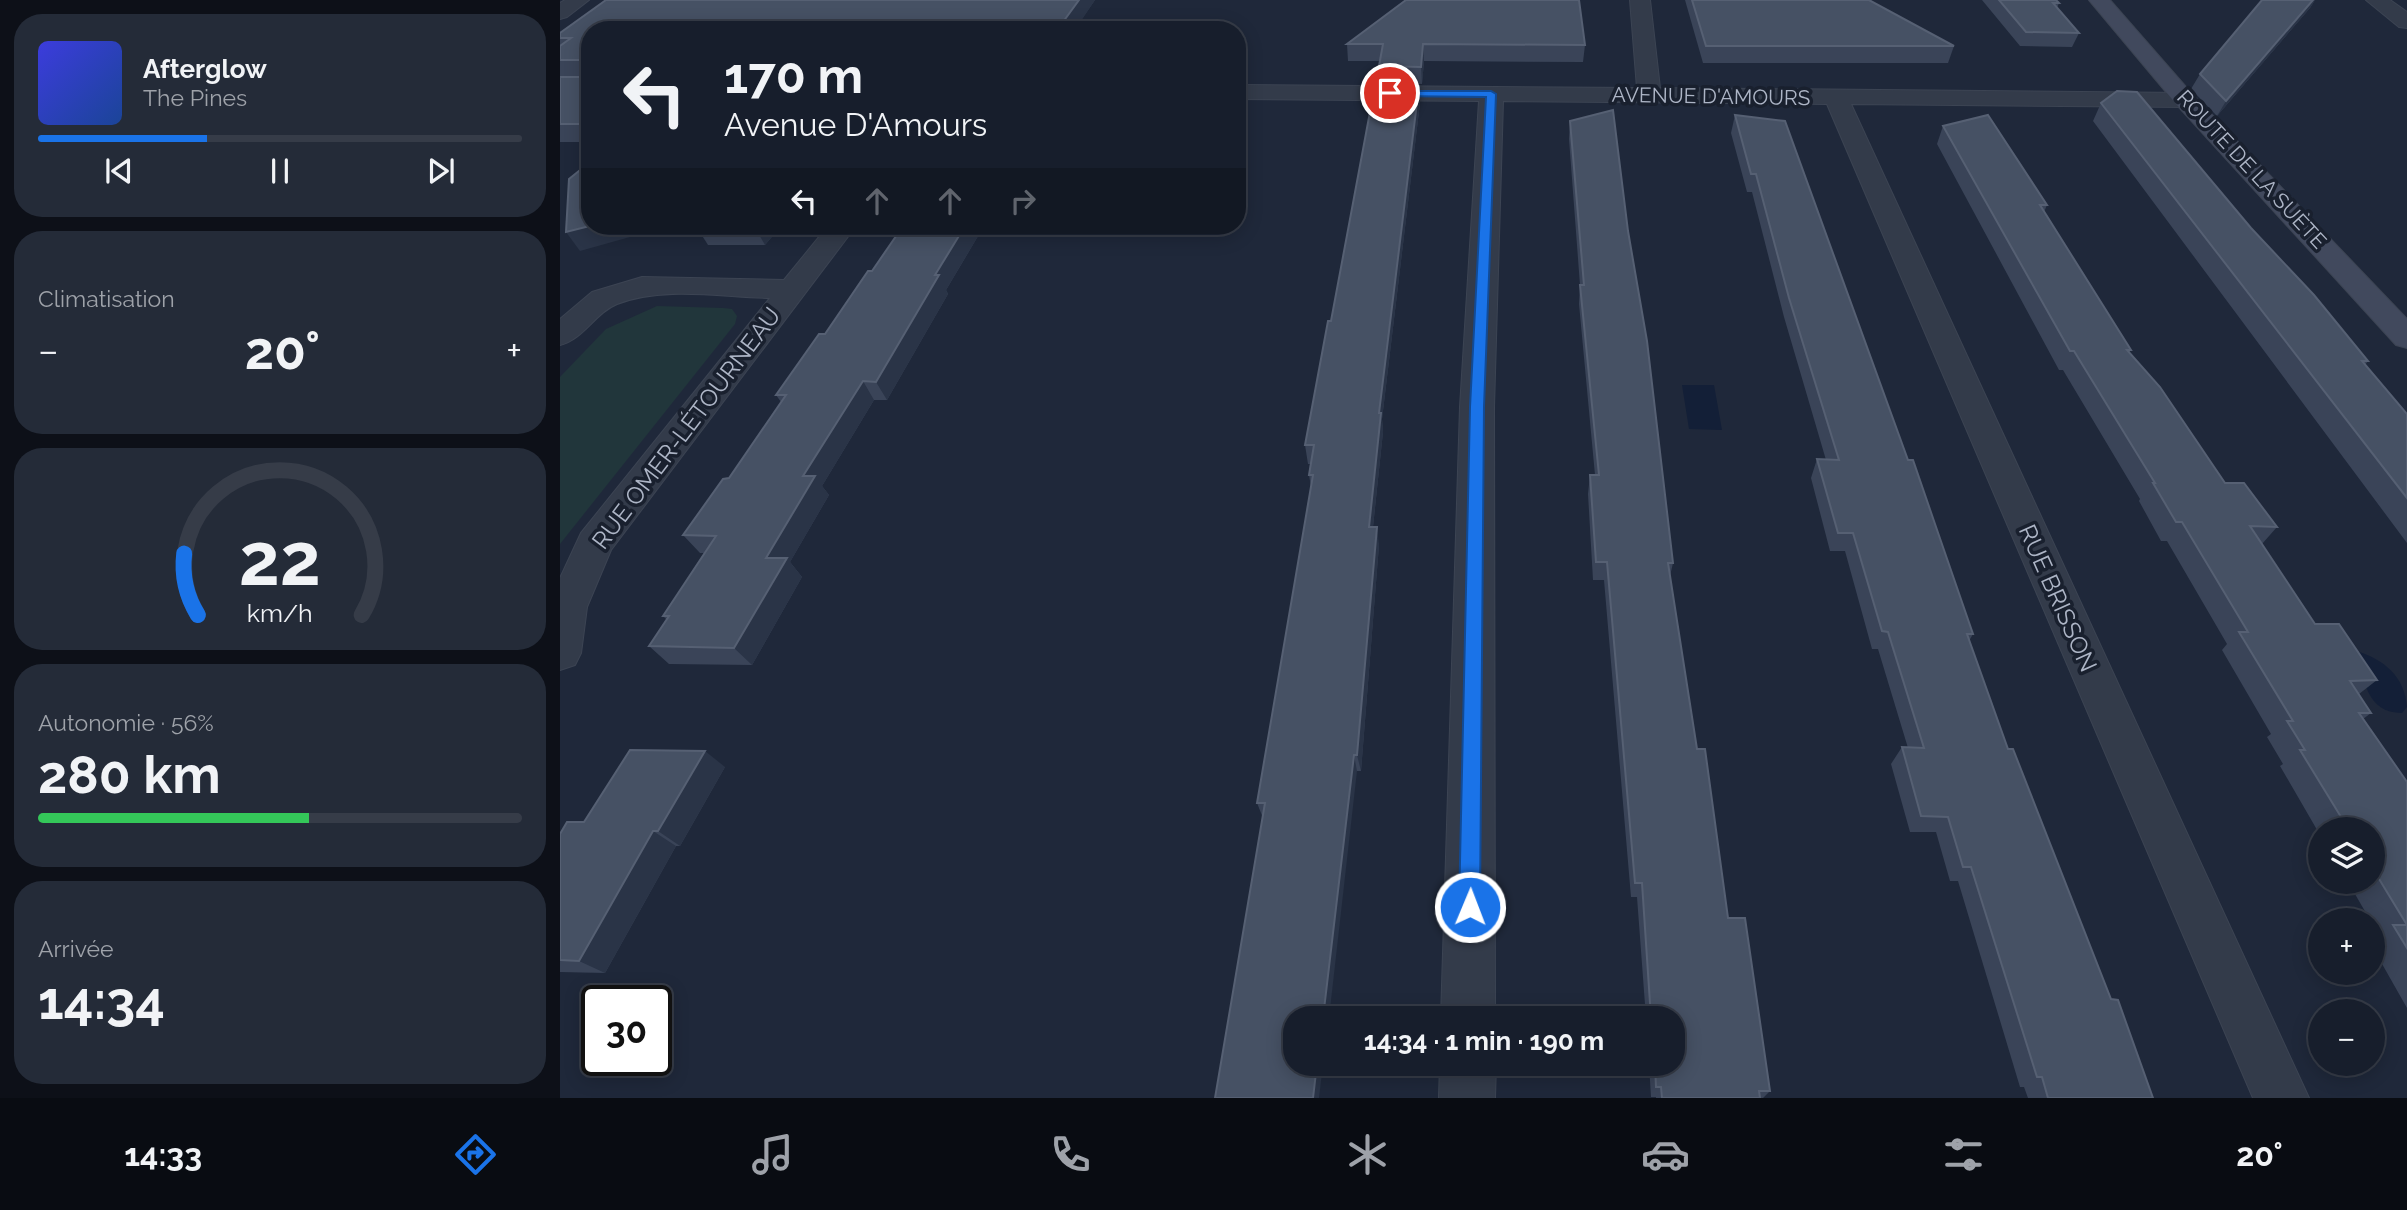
<!DOCTYPE html>
<html lang="fr">
<meta charset="utf-8">
<style>
body{margin:0;font-family:Raleway,sans-serif;background:#242b38;color:#f1f3f6;height:100vh;display:flex;flex-direction:column;font-size:26px;white-space:nowrap}
*{box-sizing:border-box;margin:0}
p{font-size:23px;color:#9ea2a9}
.icon{flex:none;width:38px;height:38px;fill:none;stroke:currentColor;stroke-width:2;stroke-linecap:round;stroke-linejoin:round}
.map{position:relative;flex:1;overflow:hidden}
.drawer{display:flex;flex-direction:column;gap:14px;padding:14px;background:#0d1018;width:560px}
.drawer>*{flex:none}
.guide{position:absolute;left:21px;top:21px;width:665px;height:214px;border-radius:28px;box-shadow:0 4px 18px #0003,0 0 0 2px #363c48;background:#171e2c;color:#f1f3f6;overflow:hidden}
.tools{position:absolute;left:1748px;top:817px;display:grid;gap:14px}
.tools a{display:grid;place-items:center;width:77px;height:77px;border-radius:50%;background:#171e2c;box-shadow:0 4px 18px #0003,0 0 0 2px #363c48;font-size:35px}
.speed{position:absolute;left:21px;top:985px;display:flex;gap:14px;font-size:35px;font-weight:700;text-align:center}
.speed>*{display:grid;place-content:center;width:91px;height:91px;border-radius:50%;background:#171e2c;box-shadow:0 4px 18px #0003,0 0 0 2px #363c48;line-height:1}
.speed .limit{border:4px solid #111;border-radius:10px;background:#fff;color:#111}
.pin{position:absolute;display:grid;place-items:center;width:60px;height:60px;color:#fff;margin:-30px;border:4px solid #fff;border-radius:50%;box-shadow:0 2px 7px #0007}
.me{position:absolute;width:77px;margin:-38px;rotate:1deg;stroke-linejoin:round;filter:drop-shadow(0 0 5px #0008)}
.turn{display:flex;align-items:center;gap:24px;height:147px;padding:0 28px;font-size:32px}
.turn .icon{width:91px;height:91px;stroke-width:2.5}
.turn b{display:block;font-size:49px;line-height:60px}
.lanes{display:flex;align-items:center;height:66px;padding:0 28px;background:#0003;justify-content:center;gap:35px;direction:ltr}
.lanes .off{opacity:.35}
.big{font-size:52px;font-weight:700;line-height:1.1}
.drawer .tile{flex:1;display:flex;flex-direction:column;justify-content:center;gap:10px;min-width:0;padding:0 24px;border-radius:28px;background:#242b38}
.drawer .dial{align-items:center;gap:0}
.dial svg{height:182px;overflow:visible;fill:none;stroke:#363c48;stroke-width:7;stroke-linecap:round;text-anchor:middle}
.dial text{fill:#f1f3f6;stroke:none}
.song{display:flex;align-items:center;gap:21px}
.cover{width:84px;height:84px;border-radius:10px;background:linear-gradient(135deg,hsl(240 70% 55%),hsl(220 70% 35%))}
.played{height:7px;border-radius:4px;background:linear-gradient(90deg,#1a73e8 35%,#363c48 35%)}
.keys{display:flex;justify-content:space-around;direction:ltr}
.heat{display:flex;justify-content:space-between;align-items:center;font-size:38px;direction:ltr}
.charge{height:10px;border-radius:5px;background:linear-gradient(90deg,#34c759 56%,#363c48 0)}
.trip{position:absolute;left:723px;top:1006px;width:402px;height:70px;border-radius:28px;background:#171e2c;box-shadow:0 4px 18px #0003,0 0 0 2px #363c48;font-weight:700;line-height:70px;text-align:center}
.tab-bar{display:flex;height:112px;justify-content:space-around;align-items:center;background:#090c12;color:#9ea2a9}
.tab-bar .icon{width:49px;height:49px}
.tab-bar .active{color:#1a73e8}
.tab-bar b{font-size:32px;color:#f1f3f6}
main{display:flex;flex:1;min-height:0}
.map>svg:first-child{display:block}
</style>
<main>
<section class="drawer">
<div class="tile">
<div class="song"><i class="cover"></i><div><b>Afterglow</b><p>The Pines</p></div></div>
<div class="played"></div>
<div class="keys"><svg class="icon" aria-label="previous" viewBox="0 0 24 24"><path d="M18 5L8 12l10 7zM5 5v14"/></svg><svg class="icon" aria-label="pause" viewBox="0 0 24 24"><path d="M8 5v14M16 5v14"/></svg><svg class="icon" aria-label="next" viewBox="0 0 24 24"><path d="M6 5l10 7-10 7zM19 5v14"/></svg></div>
</div>
<div class="tile"><p>Climatisation</p>
<div class="heat"><a>−</a><b class="big">20°</b><a>+</a></div>
</div>
<div class="tile dial"><svg viewBox="0 0 100 80">
<path d="M14 69A42 42 0 1 1 86 69"/>
<path d="M14 69A42 42 0 0 1 8 42" stroke="#1a73e8"/>
<text x="50" y="56" font-size="32" font-weight="700">22</text>
<text x="50" y="72" font-size="11">km/h</text>
</svg></div>
<div class="tile"><p>Autonomie · 56%</p><b class="big">280 km</b><div class="charge"></div></div>
<div class="tile"><p>Arrivée</p><b class="big">14:34</b></div>
</section>
<div class="map">
<svg width="1847" height="1098" viewBox="0 0 1847 1098">
<rect width="100%" height="100%" fill="#1f283a"/>
<!-- green -->
<path fill="#21363b" d="M97,306L163,308L172,309L177,316L175,324L0,544V377L46,329Z"/>
<!-- water -->
<g fill="#131f37">
<path d="M1122,385H1154L1162,430L1129,429Z"/>
<path d="M1796,651C1824,659 1845,677 1847,707L1842,713C1806,713 1804,679 1796,651Z"/>
</g>
<g fill="none" stroke-linecap="round" stroke-linejoin="round">
<!-- street casing -->
<g stroke="#3c4453" stroke-width="2">
<g id="street">
<path d="M5,0H29L7,17L0,19V3Z"/>
<path d="M1070,0H1090L1100,88L1625,93L1633,95L1637,100L1633,105L1625,107L1291,104L1749,1098H1693L1267,104L943,101L934,407L935,1018H881L900,407L919,101L677,99V85L1077,88Z"/>
<path d="M1806,0H1830L1847,12V28L1839,27Z"/>
<path d="M268,226H296L51,550L27,607L21,653L15,665L0,670V578L21,533L210,298C161,297 103,286 57,304C35,313 24,339 0,345V319L32,292L82,277L224,280Z"/>
<path d="M880,1064H936L935,1098H879Z"/>
</g>
</g>
<!-- secondary casing -->
<g stroke="#3c4453" stroke-width="2">
<path id="secondary" d="M1529,0H1550L1633,95L1847,319V348L1836,345L1617,105Z"/>
</g>
<!-- street -->
<use href="#street" fill="#333b4a" fill-rule="evenodd"/>
<!-- secondary -->
<use href="#secondary" fill="#41495d" fill-rule="evenodd"/>
</g>
<!-- wall -->
<g fill="#3a4458">
<path d="M46,0H535L519,23L30,30V142H0V33Z"/>
<path d="M1125,0H1309L1394,46L1388,63H1143Z"/>
<path d="M1422,0H1496L1499,3L1497,8L1519,33L1512,47L1460,46Z"/>
<path d="M1702,0H1755L1750,8L1657,116L1631,89L1640,74Z"/>
<path d="M787,44L1025,45L1023,62L864,61L862,84L820,83L819,66V61H788Z"/>
<path d="M860,103L822,419L823,432L813,527L819,545L801,771H797L703,818L697,803L751,487L749,475L750,464H748L745,445Z"/>
<path d="M1541,103L1691,228L1808,361L1805,365L1847,414V543L1533,121Z"/>
<path d="M1175,115L1348,460L1413,634L1409,641L1448,749L1551,999L1593,1098H1468L1464,1087H1460L1398,881H1390L1376,832H1350L1331,764L1342,747L1348,748L1318,649H1312L1285,551H1270L1251,478L1257,459L1266,460L1224,317L1192,192H1187L1171,133Z"/>
<path d="M1010,121L1068,231L1113,563L1110,576L1137,749L1168,918L1210,1091L1203,1098H1096V1097H1091L1089,1064H1113V1018H1086L1077,897H1071L1044,580H1033L1028,494L1030,475H1035L1019,304L1020,285L1009,139Z"/>
<path d="M1383,126L1487,205L1484,212L1571,350L1569,353L1665,483L1717,527L1702,544L1755,624L1817,680L1799,694L1811,713L1803,719L1847,782V1008L1813,948V935L1818,933L1813,925V920H1810L1788,882H1813V830H1760V835L1720,766L1723,764L1707,737L1711,734L1662,650L1667,644L1607,541H1601L1579,501L1580,499L1503,370H1499L1377,144Z"/>
<path d="M136,226H221L205,245H148Z"/>
<path d="M343,226H424L386,290L388,294L327,400H314L262,486L269,495L230,562L242,577L192,665L109,664L89,646L107,620L103,616L144,553H140L123,535L169,478L221,402L216,395L265,334L312,271Z"/>
<path d="M165,767L120,846H116L45,973L0,972V834L24,822Z"/>
</g>
<!-- shaded-wall -->
<g fill="#2a3447">
<path d="M519,0H535L515,30L503,22Z"/>
<path d="M1753,0H1755L1750,8L1657,116L1666,101Z"/>
<path d="M863,44L864,61L862,84L861,67Z"/>
<path d="M859,86L860,103L822,419L823,432L811,545L809,527L819,413Z"/>
<path d="M30,226H94L95,230L20,251L6,232Z"/>
<path d="M194,226H221L205,245Z"/>
<path d="M405,226H424L386,290L388,294L327,400L316,382L375,275Z"/>
<path d="M303,381L314,400L262,486L269,495L230,562L242,577L192,665L174,648L206,558L243,476Z"/>
<path d="M817,527L819,545L801,771L797,755Z"/>
<path d="M145,751L165,767L120,846L98,831Z"/>
<path d="M794,755L797,771L769,1018H763Z"/>
<path d="M93,831L116,846L45,973L19,961Z"/>
<path d="M757,1064H763L759,1098H753Z"/>
</g>
<!-- building -->
<g fill="#465164" stroke="#566073" stroke-width="2">
<path d="M46,0H519L503,22L565,23L561,30H30V124H0V77H20V60H0V46L11,38H0V33Z"/>
<path d="M846,0H1019L1025,45L863,44L861,67L819,66L823,44H787Z"/>
<path d="M1132,0H1309L1394,46H1146Z"/>
<path d="M1439,0H1496L1499,3H1493L1519,33L1466,32Z"/>
<path d="M1702,0H1753L1666,101L1640,74Z"/>
<path d="M815,85L859,86L819,413H821L809,527H817L797,755H794L763,1018H735V1064H757L753,1098H655L705,803H697L753,475H749L754,445H745L768,321H771Z"/>
<path d="M1557,91L1577,92L1691,228L1754,295L1808,361H1802L1847,414V498L1541,103Z"/>
<path d="M1053,110L1068,231L1087,341L1113,563H1108L1137,749H1145L1168,918H1185L1210,1091H1199L1200,1098H1102L1101,1087H1096L1095,1064H1113V1018H1091L1082,883H1075L1047,562H1036L1030,475H1039L1020,285H1024L1010,121Z"/>
<path d="M1175,115L1225,121L1348,460H1353L1375,524L1413,634H1407L1448,749H1453L1551,999L1558,1000L1593,1098H1488L1482,1077H1477L1411,867H1403L1388,817L1361,816L1342,747L1364,748L1328,632L1322,631L1293,533H1278L1257,459L1279,460L1229,298L1196,174H1191Z"/>
<path d="M1428,115L1487,205H1480L1571,350H1567L1600,387L1665,483H1684L1717,527L1690,526L1755,624H1779L1817,680L1790,681L1811,713H1799L1847,782V925L1813,869V830H1789L1740,750H1745L1727,721H1733L1679,632H1688L1622,522H1616L1593,483H1595L1514,351H1510L1383,126Z"/>
<path d="M30,162V226L6,232L9,179Z"/>
<path d="M343,226H405L375,275H379L316,382L303,381L243,476H255L206,558H227L174,648L89,646L109,616H103L156,536L123,535L163,479L169,478L226,395H216L259,334H265L308,271H312Z"/>
<path d="M70,750L145,751L98,831H93L19,961L0,960V834L7,822H24Z"/>
<path d="M1833,925H1847V948Z"/>
</g>
<!-- route -->
<path fill="#1a73e8" stroke="#114b97" stroke-width="2" d="M826,91H931L936,94L924,407L920,907L917,915L910,918L903,915L899,907L910,407L926,97L830,96Z"/>
<g text-anchor="middle" dominant-baseline="central" stroke-width="7" stroke-linejoin="round" paint-order="stroke">
<!-- far-street labels -->
<g font-size="21" fill="#adb5c6" stroke="#19202e">
<text transform="translate(1151 96) rotate(1)">AVENUE D'AMOURS</text>
<text transform="translate(1692 169) rotate(47)">ROUTE DE LA SUÈTE</text>
</g>
<!-- street labels -->
<g font-size="24" fill="#adb5c6" stroke="#19202e">
<text transform="translate(126 428) rotate(-53)">RUE OMER-LÉTOURNEAU</text>
<text transform="translate(1498 598) rotate(66)">RUE BRISSON</text>
</g>
</g>
</svg>
<div class="tools">
<a><svg class="icon" aria-label="layers" viewBox="0 0 24 24"><path d="M12 4l9 5-9 5-9-5zM3 14l9 5 9-5"/></svg></a>
<a>+</a>
<a>−</a>
</div>
<div class="speed"><div class="limit">30</div></div>
<div class="pin" style="left:830px;top:93px;background:#d93025"><svg class="icon" aria-label="arrive" viewBox="0 0 24 24"><path d="M6 21V4h12l-3 4 3 4H6"/></svg></div>
<svg class="me" style="left:910px;top:907px" viewBox="-20 -20 40 40"><circle r="17" fill="#1a73e8" stroke="#fff" stroke-width="3"/><path d="M0-11L8 9 0 5-8 9z" fill="#fff"/></svg>
<div class="trip">14:34 · 1 min · 190 m</div>
<div class="guide">
<div class="turn"><svg class="icon" aria-label="left" viewBox="0 0 24 24"><path d="M17 20v-9H6M10 6l-5 5 5 5"/></svg><div><b>170 m</b>Avenue D'Amours</div></div>
<div class="lanes"><svg class="icon" aria-label="left" viewBox="0 0 24 24"><path d="M17 20v-9H6M10 6l-5 5 5 5"/></svg><svg class="icon off" aria-label="ahead" viewBox="0 0 24 24"><path d="M12 20V5M6 11l6-6 6 6"/></svg><svg class="icon off" aria-label="ahead" viewBox="0 0 24 24"><path d="M12 20V5M6 11l6-6 6 6"/></svg><svg class="icon off" aria-label="right" viewBox="0 0 24 24"><path d="M7 20v-9h11M14 6l5 5-5 5"/></svg></div>
</div>
</div>
</main>
<nav class="tab-bar">
<b>14:33</b>
<svg class="icon active" aria-label="directions" viewBox="0 0 24 24"><path d="M12 3l9 9-9 9-9-9zM9 14v-3h6M13 9l2 2-2 2"/></svg>
<svg class="icon" aria-label="music" viewBox="0 0 24 24"><path d="M9 18V5l10-2v13"/><circle cx="6" cy="18" r="3"/><circle cx="16" cy="16" r="3"/></svg>
<svg class="icon" aria-label="phone" viewBox="0 0 24 24"><path d="M5 4h4l2 5-3 2q2 4 5 5l2-3 5 2v4C11 20 4 13 5 4z"/></svg>
<svg class="icon" aria-label="climate" viewBox="0 0 24 24"><path d="M12 3v18M4 7l16 10M4 17L20 7"/></svg>
<svg class="icon" aria-label="car" viewBox="0 0 24 24"><path d="M5 17H2v-5l4-1 3-4h7l3 4 3 1v5h-3M9 17h6M6 11h13"/><circle cx="7" cy="17" r="2"/><circle cx="17" cy="17" r="2"/></svg>
<svg class="icon" aria-label="filters" viewBox="0 0 24 24"><path d="M4 7h16M4 17h16"/><circle cx="9" cy="7" r="2"/><circle cx="15" cy="17" r="2"/></svg>
<b>20°</b>
</nav>
